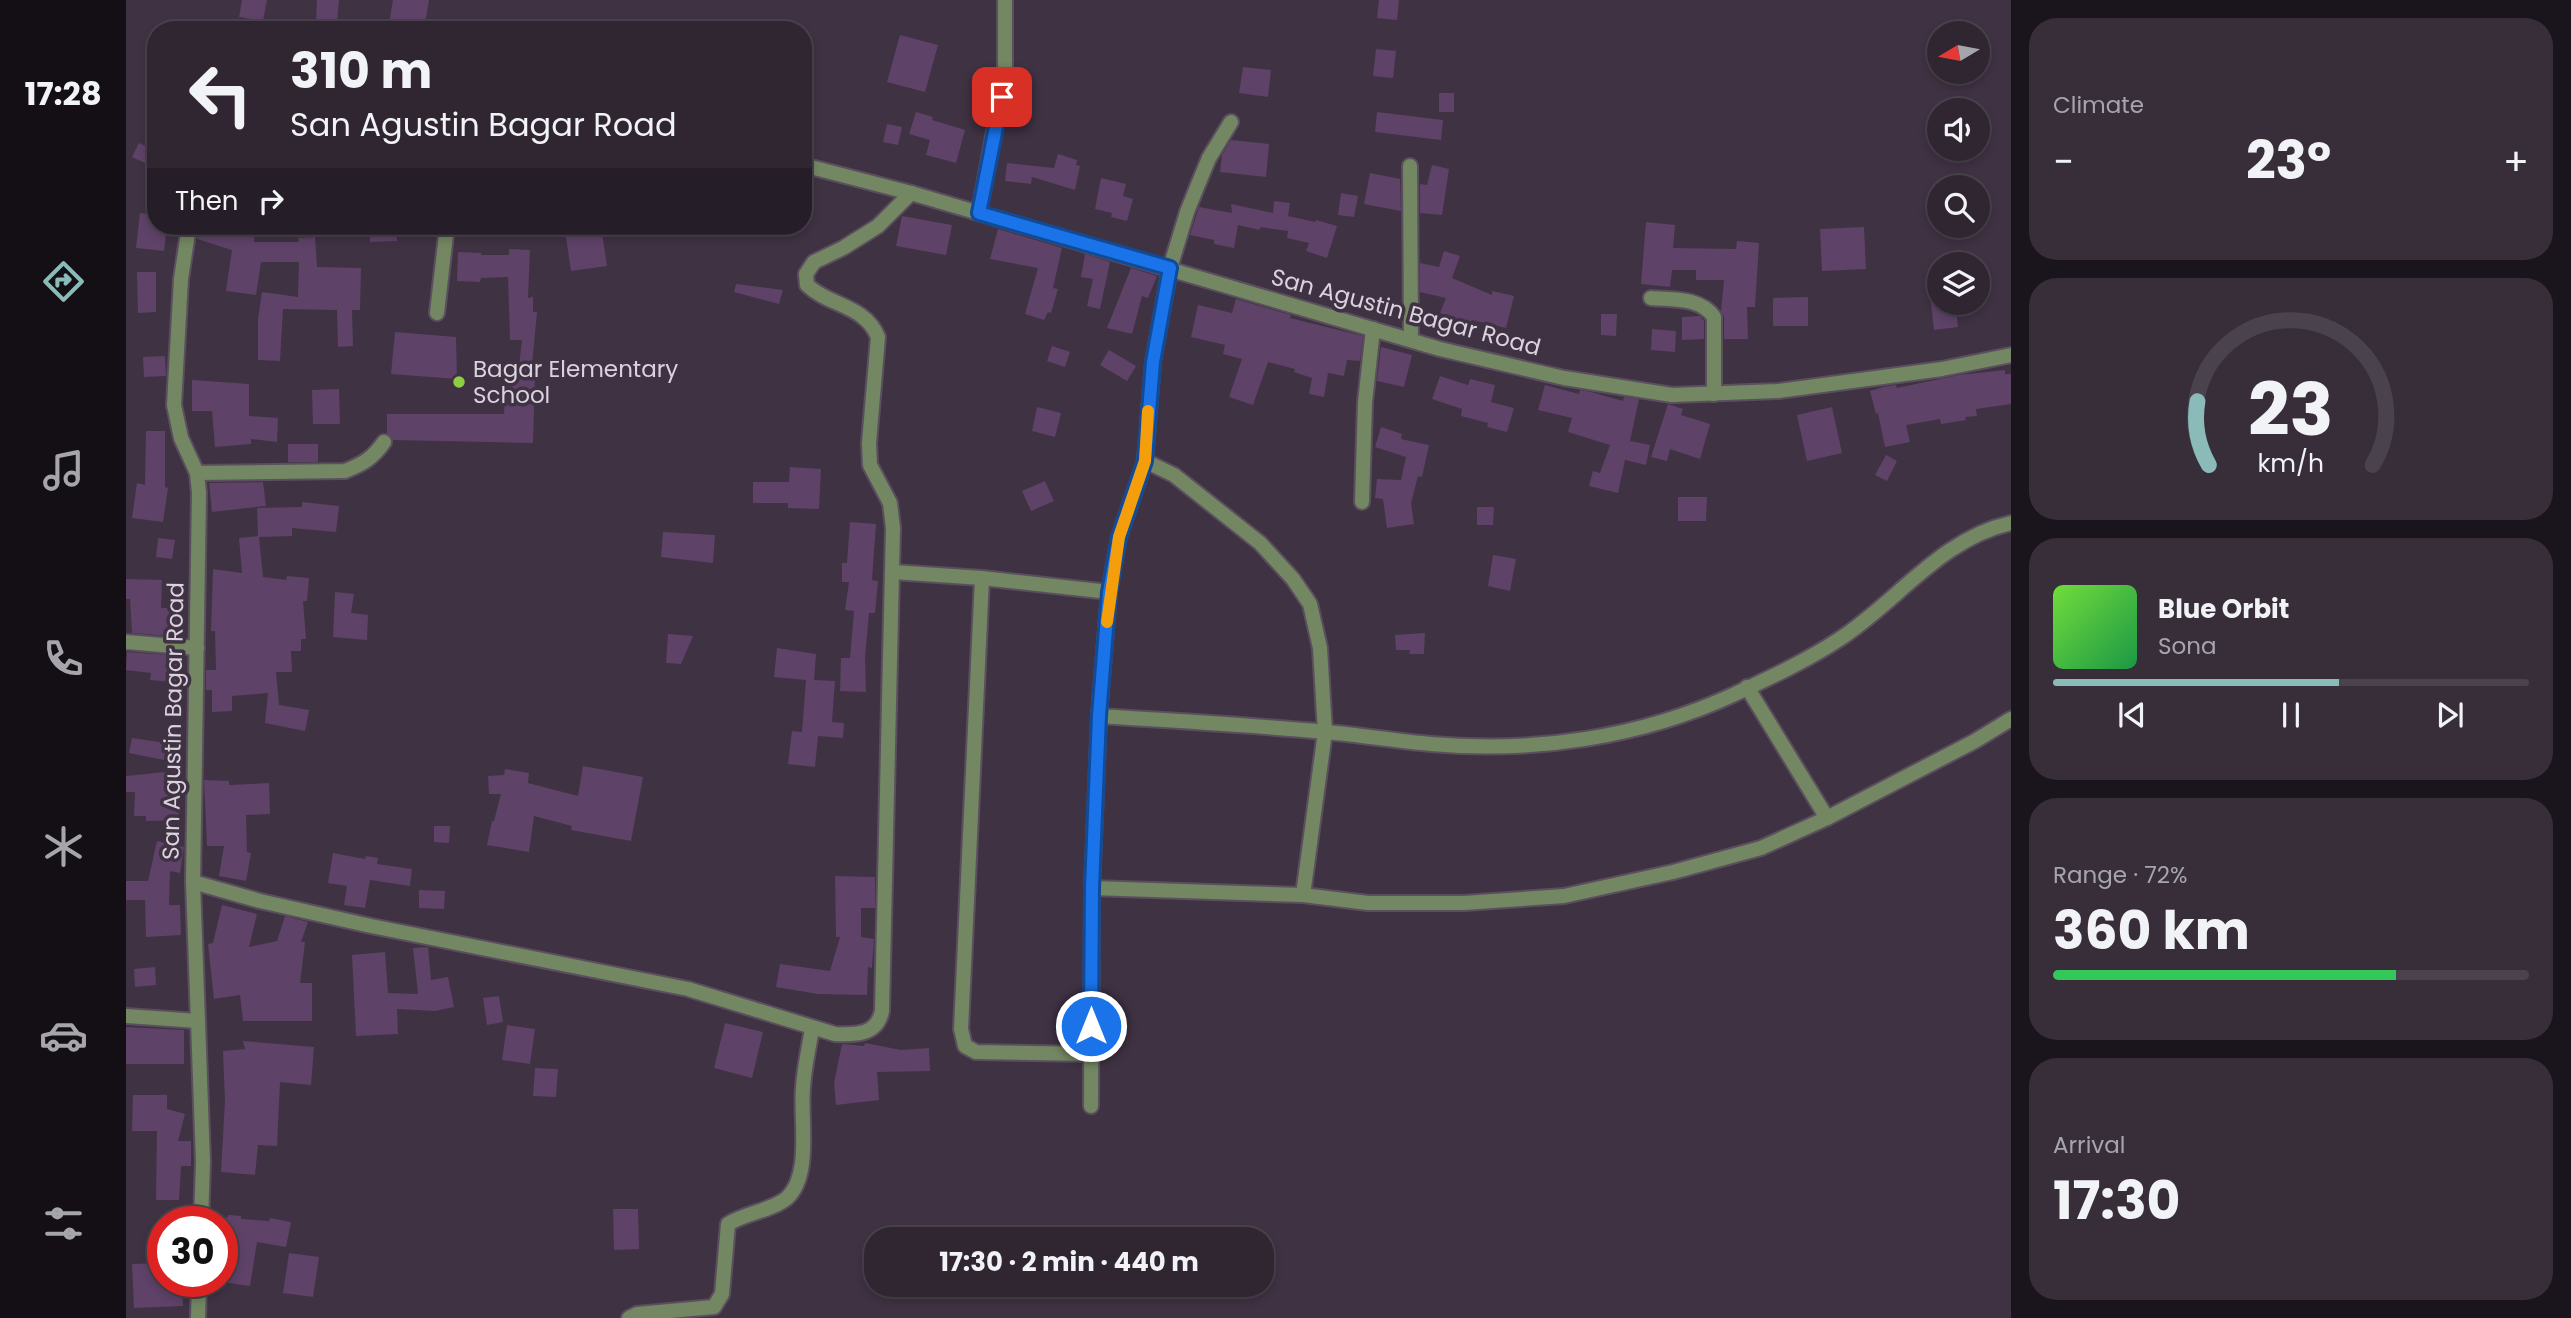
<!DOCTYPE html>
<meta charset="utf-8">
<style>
body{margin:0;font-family:Poppins,sans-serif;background:#372e3a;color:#f1f3f6;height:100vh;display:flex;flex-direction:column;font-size:26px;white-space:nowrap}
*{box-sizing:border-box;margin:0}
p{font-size:23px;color:#a7a5ac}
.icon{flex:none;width:38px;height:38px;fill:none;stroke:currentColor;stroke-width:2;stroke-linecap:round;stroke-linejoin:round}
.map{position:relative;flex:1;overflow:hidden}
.side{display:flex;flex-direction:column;gap:18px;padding:18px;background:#1a151c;width:560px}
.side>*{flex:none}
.hud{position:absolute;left:21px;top:21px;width:665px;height:214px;border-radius:28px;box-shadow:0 4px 10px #0003,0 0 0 2px #4a434d;background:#2f2632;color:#f1f3f6;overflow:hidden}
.needle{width:46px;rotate:260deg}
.fabs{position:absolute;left:1801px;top:21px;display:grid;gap:14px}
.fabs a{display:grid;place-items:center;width:63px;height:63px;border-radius:50%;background:#2f2632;box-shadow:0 4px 10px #0003,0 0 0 2px #4a434d;font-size:35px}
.speed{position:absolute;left:21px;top:1206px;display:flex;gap:14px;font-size:35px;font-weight:700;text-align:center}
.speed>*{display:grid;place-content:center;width:91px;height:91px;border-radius:50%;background:#2f2632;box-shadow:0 4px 10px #0003,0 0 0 2px #4a434d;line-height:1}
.speed .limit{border:10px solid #d22;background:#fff;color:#111}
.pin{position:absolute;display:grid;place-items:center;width:60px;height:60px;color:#fff;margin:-30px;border-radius:14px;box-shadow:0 4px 10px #0006}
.me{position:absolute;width:77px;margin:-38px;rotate:0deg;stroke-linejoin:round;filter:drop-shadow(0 0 5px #0008)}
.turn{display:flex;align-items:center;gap:24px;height:147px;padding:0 28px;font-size:32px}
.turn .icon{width:91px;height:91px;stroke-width:2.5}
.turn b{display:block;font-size:49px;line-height:60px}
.then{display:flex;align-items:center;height:66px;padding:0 28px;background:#0003;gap:14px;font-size:26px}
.big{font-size:52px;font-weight:700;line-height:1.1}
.side .tile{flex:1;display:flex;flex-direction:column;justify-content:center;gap:10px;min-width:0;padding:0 24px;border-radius:28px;background:#372e3a}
.side .dial{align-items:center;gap:0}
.dial svg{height:182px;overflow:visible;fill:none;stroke:#4a434d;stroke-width:7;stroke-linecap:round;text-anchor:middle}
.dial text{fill:#f1f3f6;stroke:none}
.song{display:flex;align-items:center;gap:21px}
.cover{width:84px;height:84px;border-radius:10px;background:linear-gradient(135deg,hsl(100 70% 55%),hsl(140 70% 35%))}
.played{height:7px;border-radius:4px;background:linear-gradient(90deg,#8bbbb9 60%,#4a434d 60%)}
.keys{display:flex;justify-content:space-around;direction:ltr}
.heat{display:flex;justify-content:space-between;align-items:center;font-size:38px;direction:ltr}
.charge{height:10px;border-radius:5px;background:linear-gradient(90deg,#34c759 72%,#4a434d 0)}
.trip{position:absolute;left:738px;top:1227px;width:410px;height:70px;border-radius:28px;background:#2f2632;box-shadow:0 4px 10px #0003,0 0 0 2px #4a434d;font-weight:700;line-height:70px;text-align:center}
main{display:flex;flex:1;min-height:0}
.tab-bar{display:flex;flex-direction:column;width:126px;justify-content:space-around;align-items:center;background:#130f14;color:#a7a5ac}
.tab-bar .icon{width:49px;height:49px}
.tab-bar .active{color:#8bbbb9}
.tab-bar b{font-size:32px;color:#f1f3f6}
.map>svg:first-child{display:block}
</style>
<main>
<nav class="tab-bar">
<b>17:28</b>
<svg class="icon active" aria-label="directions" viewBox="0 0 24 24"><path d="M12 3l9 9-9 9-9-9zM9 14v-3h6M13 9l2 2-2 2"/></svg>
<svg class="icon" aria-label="music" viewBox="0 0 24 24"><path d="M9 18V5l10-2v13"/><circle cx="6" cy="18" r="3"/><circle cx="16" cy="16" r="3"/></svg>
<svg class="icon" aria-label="phone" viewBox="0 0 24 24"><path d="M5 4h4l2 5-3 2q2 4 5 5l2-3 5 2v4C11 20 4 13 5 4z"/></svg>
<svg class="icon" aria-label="climate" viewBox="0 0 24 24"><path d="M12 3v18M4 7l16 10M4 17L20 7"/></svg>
<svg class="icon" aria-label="car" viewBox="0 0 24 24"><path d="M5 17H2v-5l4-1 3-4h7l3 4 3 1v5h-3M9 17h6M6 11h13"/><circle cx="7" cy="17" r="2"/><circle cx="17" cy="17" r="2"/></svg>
<svg class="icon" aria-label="filters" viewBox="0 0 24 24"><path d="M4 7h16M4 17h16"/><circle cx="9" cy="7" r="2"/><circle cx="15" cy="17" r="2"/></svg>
</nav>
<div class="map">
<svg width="1885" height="1318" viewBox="0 0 1885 1318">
<rect width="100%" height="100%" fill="#3f3243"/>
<!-- building -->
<g fill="#5e4268">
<path d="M116,0H141L137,21L113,17Z"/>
<path d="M191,0H213L211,22L190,21Z"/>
<path d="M267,0H303L298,30H262Z"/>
<path d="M1253,0H1273L1271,20L1251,18Z"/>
<path d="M774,35L812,45L799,92L761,82Z"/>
<path d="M1250,49L1270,51L1267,78L1247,76Z"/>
<path d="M1117,67L1145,70L1142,97L1113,93Z"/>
<rect x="1313" y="93" width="15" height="19"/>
<path d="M790,112L807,117L806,120L839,130L830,163L800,155L804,140L783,134Z"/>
<path d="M1251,112L1317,120L1315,140L1249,132Z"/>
<path d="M761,124L776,127L772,145L757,142Z"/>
<path d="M1105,140L1143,144L1140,177L1094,172L1096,155Z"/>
<path d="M13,143L30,151L25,166L6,157Z"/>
<path d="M932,154L951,160L950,165L954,166L949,190L906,177L905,184L879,181L881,163L928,168Z"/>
<path d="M1306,165L1323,169L1316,215L1294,213V184L1301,185Z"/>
<path d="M1244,173L1274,179L1275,211L1238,204Z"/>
<path d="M975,178L1000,184L997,196L1007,199L1001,221L985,217L986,213L969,209Z"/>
<path d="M1215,193L1232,196L1228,217L1212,215Z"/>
<path d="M1148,201L1164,203L1162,216L1189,222L1190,220L1211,226L1201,258L1180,251L1183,243L1161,238L1162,231L1134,227V230L1112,225L1108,248L1088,244V240L1064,235L1073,207L1106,213L1105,204L1147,213Z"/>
<path d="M14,213L30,215V226H41L38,251L10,248Z"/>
<path d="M776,216L826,225L820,255L770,246Z"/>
<path d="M1520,222L1549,225L1547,248L1610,249L1611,241L1633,243L1629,307H1621L1622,339H1598V317L1595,311L1598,280H1570V270H1546L1544,287L1515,284Z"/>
<path d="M72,226H88L102,229V226H129L128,242H173L172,238L189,237L191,267L235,268L234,310H226L227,346L212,347L211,310L157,309L154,361L132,360V319L136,292L172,297L173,262H135L130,295L100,291L106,250L71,239Z"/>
<path d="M244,226H270L271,241L244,242Z"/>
<path d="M475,226L481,266L445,271L439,231Z"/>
<path d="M1738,227L1740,269L1696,271L1694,229Z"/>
<path d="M872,229L936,248L927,288L932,289L925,313L922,312L918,320L899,314L912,268L864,259Z"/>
<path d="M383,249L404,250L402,298L407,297V312H411L405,376H409L407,443L267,440L261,433V414H378L380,375H392L396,340H384L382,277L355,278L354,282L331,281L332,252L355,253V255H383Z"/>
<path d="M1318,251L1334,256L1326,278L1366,295V291L1388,296L1380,328L1346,320L1344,326L1314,313L1320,298L1294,292V263L1313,267Z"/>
<path d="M959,254L984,262L974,309L961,306L967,279L955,277Z"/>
<path d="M1005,268L1031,276L1022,298L1016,296L1006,334L981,328Z"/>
<path d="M11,272H30V312L12,313Z"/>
<path d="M610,284L657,290L653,304L608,292Z"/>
<path d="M1682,297V326H1647V298Z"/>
<path d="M1110,299L1165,315L1164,318L1237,336L1234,361L1221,360L1218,376L1202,373L1198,397L1183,394L1186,378L1168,372L1169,369L1142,362L1127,405L1103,397L1116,359L1097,354L1099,345L1065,337L1072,305L1106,313Z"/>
<path d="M1805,303H1829L1832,327L1808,330Z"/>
<path d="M1475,314H1491L1490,336L1475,335Z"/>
<path d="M1574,316L1578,321V339L1556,340V317Z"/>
<path d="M1526,329L1550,331L1549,352L1525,350Z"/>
<path d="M269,332L330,337L331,379L265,374Z"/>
<path d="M926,346L944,352L939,367L921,361Z"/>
<path d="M1255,347L1286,355L1278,387L1251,381Z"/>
<path d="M983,350L1010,366L1001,381L974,365Z"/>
<path d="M39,356L40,376L18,377L17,357Z"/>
<path d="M1879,370V374H1885V404L1850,409L1851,416L1839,417L1840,420L1815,424L1814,419L1780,425L1784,442L1759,447L1752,413L1750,414L1744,391L1757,387L1770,385L1771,388L1833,375Z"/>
<path d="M1314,376L1342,385L1344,379L1369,385L1365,402L1388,408L1381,432L1361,427L1362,423L1335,416L1336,409L1306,399Z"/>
<path d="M66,380L123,384V416L152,418L151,442L125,439V444L89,447L86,411H66Z"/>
<path d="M1419,385L1453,394L1454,390L1465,392L1497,401L1498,397L1513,399L1504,441L1524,445L1520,465L1499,460L1492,493L1463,486L1467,471L1474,473L1484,445L1442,432L1446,418L1412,410Z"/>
<path d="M213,389L214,424H187L186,390Z"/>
<path d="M1542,404L1557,409L1555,415L1584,424L1574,459L1544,449L1541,461L1525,457Z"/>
<path d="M911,407L935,413L929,437L906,431Z"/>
<path d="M1706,407L1716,453L1681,461L1671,415Z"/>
<path d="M1255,427L1276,434L1275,439L1303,445L1296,477L1292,476L1285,503L1288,524L1261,528L1257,499L1249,498L1251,479L1275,480L1280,457L1249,447Z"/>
<path d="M20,431H39V487L42,488L37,522L6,518L11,483L19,485Z"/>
<rect x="162" y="444" width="30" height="18"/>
<path d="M1760,455L1771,461L1761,481L1749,475Z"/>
<path d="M664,467L695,469L693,509L662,508V503H627V482H663Z"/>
<path d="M919,481L928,501L905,511L896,491Z"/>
<path d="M137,482L140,506L86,512L83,483Z"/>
<path d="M1552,497H1581L1580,521H1552Z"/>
<path d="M176,502L213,506L210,532L166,528V536L133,537L137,577L160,580L161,576L183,578L181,601H177L180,639H175V651H165L166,672H150L153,705L183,710L179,731L139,723L142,693L106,696V711L86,712V690H80V670H90L89,631H85L87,569L116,573L113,538L132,536L131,508L176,507Z"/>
<path d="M1351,507H1368L1367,525H1351Z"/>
<path d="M724,522L750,524L746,580L752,581L749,613H743L739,658L740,692L714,691L715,658H724L728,611L719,610L723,582H716V563H721Z"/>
<path d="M537,532L589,535L587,563L535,557Z"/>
<path d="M32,538L49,540L46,559L30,557Z"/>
<path d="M1367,555L1390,559L1384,591L1362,586Z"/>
<path d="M0,579L36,580L35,608H57V637L6,633L4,599H0Z"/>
<path d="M209,592L228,594L225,613L242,615L241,640L207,637Z"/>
<path d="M1299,633L1298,654H1283L1284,650H1270L1269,635Z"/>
<path d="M542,634L567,636L555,664L540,663Z"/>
<path d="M651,648L690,654L688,680L709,681L706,722L718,723L717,738L692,736L689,767L662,764L666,731L676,732L680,680L648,677Z"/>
<path d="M1,652L57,656V683L24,680L25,673L0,670Z"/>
<path d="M6,738L40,743L38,760L3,753Z"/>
<path d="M457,766L517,777L505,841L445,830L446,826L408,816L403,852L361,845L366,821H368L375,794H363L362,776L378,775L379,769L403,773L402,783L452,796Z"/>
<path d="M39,772L43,797H52L53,820L20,821V816H8L9,792H0V776Z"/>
<path d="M78,780L103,781V785L143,783L144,814L120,815L121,852L125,853L120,881L93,876L98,846H81Z"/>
<path d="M308,826H324L323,843L308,842Z"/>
<path d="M31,841L58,847L54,873L44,871L43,905H54L55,935L20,937L19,900H0V881H22Z"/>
<path d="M207,853L239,859L240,856L252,858L251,864L286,869L284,886L244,880L239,908L218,905L221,886L202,883Z"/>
<path d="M709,876L749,877V908H735V937L748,939L746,968L742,967L741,995L692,994L650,987L654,964L704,971L714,937H710Z"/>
<path d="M293,890L319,891L318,909L293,908Z"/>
<path d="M96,905L131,914L123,947L151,941L159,916L182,922L175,942H179L174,983H186V1021H117L114,995L88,999L82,944L87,943Z"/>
<path d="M302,947L305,980L322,977L328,1007L309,1011L271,1009L272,1034L230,1036L226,955L259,952L262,993L292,994L287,948Z"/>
<path d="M29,967L30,985L9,987L8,969Z"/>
<path d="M373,996L377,1022L361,1025L357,998Z"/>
<path d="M599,1023L637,1032L626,1078L588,1068Z"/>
<path d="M381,1025L409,1029L404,1064L376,1060Z"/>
<path d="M0,1027L58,1030V1064H0Z"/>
<path d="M117,1041L188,1047L185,1085L154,1082L151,1146L132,1145L129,1175L95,1172L99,1100L97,1051L119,1049Z"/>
<path d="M739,1043L775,1050L803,1048L804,1071L751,1072L753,1100L710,1105L708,1083L716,1044L738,1046Z"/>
<path d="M409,1068L432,1069L430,1097L407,1096Z"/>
<path d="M7,1095H41V1109L59,1114L52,1141H65V1166H55L53,1200H30L31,1131H6Z"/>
<path d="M487,1209H512L513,1249L488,1250Z"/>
<path d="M102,1215L115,1216V1219L143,1221L144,1218L165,1222L160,1247L131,1242L124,1286L96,1282V1218L102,1217Z"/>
<path d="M163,1253L193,1257L187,1297L157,1293Z"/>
<path d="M37,1263V1281H56L57,1306L8,1308L6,1264Z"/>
</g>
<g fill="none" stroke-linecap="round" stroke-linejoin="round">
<!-- street casing -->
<g stroke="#5b4f5f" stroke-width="18">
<g id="street">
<path d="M677,165L785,193L1314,349L1438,378L1546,395L1652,391L1816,369L1885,355"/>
<path d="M1284,166L1285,340"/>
<path d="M853,213L879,72V0"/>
<path d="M63,226L55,279L48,405L55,438L71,473L73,493L67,882L77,1162L75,1222"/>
<path d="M1525,298C1547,300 1574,297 1588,317V394"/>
<path d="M311,313L321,226"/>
<path d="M1019,461L1048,475L1134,543L1167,579L1184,604L1194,648L1199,732L1177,895"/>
<path d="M71,473L219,471C237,464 247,458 258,442"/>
<path d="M1236,502L1239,402L1247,329"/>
<path d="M767,572L856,578L983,592"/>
<path d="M856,578L835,1029L839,1046L850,1052L965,1054"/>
<path d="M0,642L71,648"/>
<path d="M1621,687L1701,818"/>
<path d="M973,716C1049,721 1125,725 1200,732C1235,735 1270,741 1305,744C1408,753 1514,738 1609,694C1641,679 1682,660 1712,640C1770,603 1815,538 1885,523"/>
<path d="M67,882L134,901L245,926L562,989L709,1034C730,1035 751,1035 756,1011L767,528L764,503L744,465L743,443L752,337C739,305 703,306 681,285L680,274L688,262L717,248L752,226L785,193"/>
<path d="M966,888L1177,895L1242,903H1338L1438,896L1547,872L1635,848L1701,818L1849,741L1885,719"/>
<path d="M0,1016L72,1021"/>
<path d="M965,1106L966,888L973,716L983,592L993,537L1019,461L1027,362L1044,268L1061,212L1071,187L1083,158L1105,122"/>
<path d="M72,1318L73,1281"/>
<path d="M503,1318L511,1314L588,1307L596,1294L602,1224C619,1213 645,1211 661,1198C686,1175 674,1119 677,1088C678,1068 683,1048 686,1028"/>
</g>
</g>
<!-- street -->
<use href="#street" stroke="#738762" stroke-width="14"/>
</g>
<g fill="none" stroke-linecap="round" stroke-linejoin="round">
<!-- route casing -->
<g stroke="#114b97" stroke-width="18">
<path id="route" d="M876,97L853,213L1044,268L1027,362L1019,461L993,537L983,592L973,716L966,888L965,1026"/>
</g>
<!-- route -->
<use href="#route" stroke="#1a73e8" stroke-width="12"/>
<!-- slow -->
<path stroke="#f59e0b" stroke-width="12" d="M981,622L993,537L1019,461L1022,411"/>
</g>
<!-- markers -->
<circle fill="#8dce44" stroke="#3f3243" stroke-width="2.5" cx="333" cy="382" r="7"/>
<g text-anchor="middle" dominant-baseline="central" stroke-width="7" stroke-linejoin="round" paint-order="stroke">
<!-- street labels -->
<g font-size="23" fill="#dad2dd" stroke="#3f3243">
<text transform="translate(1280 312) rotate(15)">San Agustin Bagar Road</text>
<text transform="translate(47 721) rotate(-89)">San Agustin Bagar Road</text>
</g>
<!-- poi labels -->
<g font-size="23" fill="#dad2dd" stroke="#3f3243" text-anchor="start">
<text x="347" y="369">Bagar Elementary<tspan x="347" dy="26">School</tspan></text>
</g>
</g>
</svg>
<div class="fabs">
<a><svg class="needle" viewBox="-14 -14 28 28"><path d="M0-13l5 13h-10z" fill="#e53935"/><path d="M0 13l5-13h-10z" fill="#a7a5ac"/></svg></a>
<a><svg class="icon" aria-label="sound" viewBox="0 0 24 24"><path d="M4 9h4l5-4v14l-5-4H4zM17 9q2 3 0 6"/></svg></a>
<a><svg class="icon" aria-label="search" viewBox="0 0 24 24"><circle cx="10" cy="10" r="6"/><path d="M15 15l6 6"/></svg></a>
<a><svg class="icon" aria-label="layers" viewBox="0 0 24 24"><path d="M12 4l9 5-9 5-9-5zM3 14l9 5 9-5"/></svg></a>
</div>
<div class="speed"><div class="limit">30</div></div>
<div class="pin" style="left:876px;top:97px;background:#d93025"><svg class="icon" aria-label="arrive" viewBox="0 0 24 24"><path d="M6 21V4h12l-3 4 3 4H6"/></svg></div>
<svg class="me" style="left:965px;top:1026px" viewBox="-20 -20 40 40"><circle r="17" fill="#1a73e8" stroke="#fff" stroke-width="3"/><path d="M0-11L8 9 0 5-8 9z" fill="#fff"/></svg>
<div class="trip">17:30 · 2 min · 440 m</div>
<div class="hud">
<div class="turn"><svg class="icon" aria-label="left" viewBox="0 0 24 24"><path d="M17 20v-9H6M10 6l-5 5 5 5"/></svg><div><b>310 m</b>San Agustin Bagar Road</div></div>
<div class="then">Then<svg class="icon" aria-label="right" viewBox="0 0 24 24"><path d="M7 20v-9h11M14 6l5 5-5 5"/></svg></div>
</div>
</div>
<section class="side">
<div class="tile"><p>Climate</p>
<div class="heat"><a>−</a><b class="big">23°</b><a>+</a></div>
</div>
<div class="tile dial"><svg viewBox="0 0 100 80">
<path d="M14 69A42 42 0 1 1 86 69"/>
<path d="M14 69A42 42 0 0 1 9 41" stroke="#8bbbb9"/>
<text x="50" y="56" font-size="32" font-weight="700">23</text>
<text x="50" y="72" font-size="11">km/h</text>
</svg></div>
<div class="tile">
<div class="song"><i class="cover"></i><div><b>Blue Orbit</b><p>Sona</p></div></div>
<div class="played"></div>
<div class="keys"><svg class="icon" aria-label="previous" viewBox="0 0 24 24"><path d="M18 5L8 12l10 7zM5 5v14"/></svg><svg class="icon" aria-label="pause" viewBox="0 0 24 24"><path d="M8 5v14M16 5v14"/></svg><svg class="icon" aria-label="next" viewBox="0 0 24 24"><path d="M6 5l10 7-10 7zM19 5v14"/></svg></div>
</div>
<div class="tile"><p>Range · 72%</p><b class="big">360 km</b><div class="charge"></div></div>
<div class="tile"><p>Arrival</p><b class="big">17:30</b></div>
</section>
</main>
